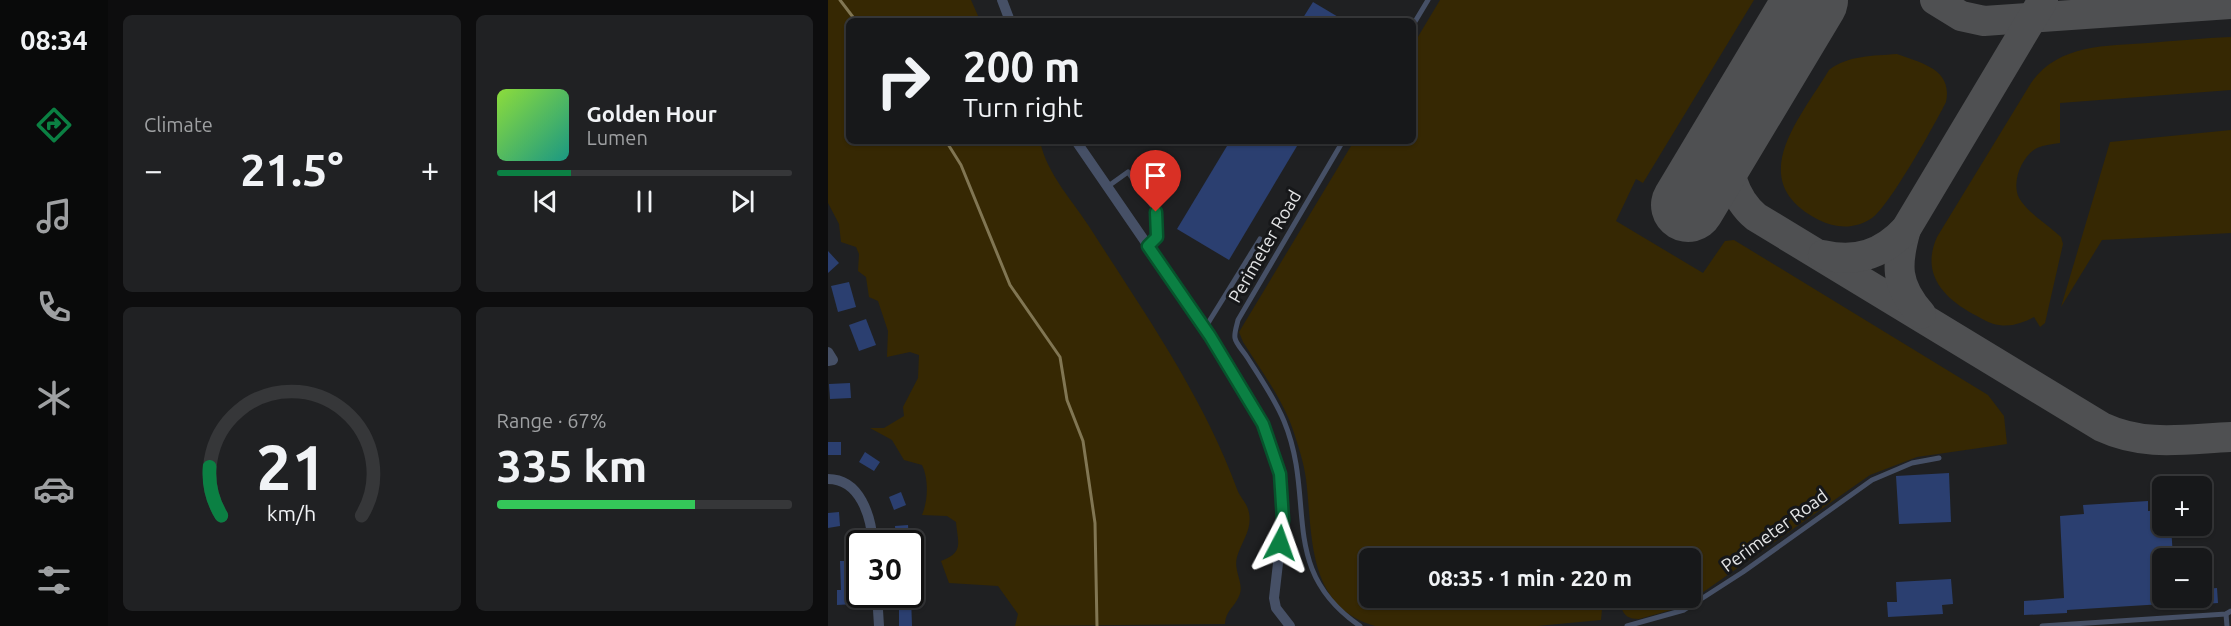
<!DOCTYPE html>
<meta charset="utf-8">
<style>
body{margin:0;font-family:Ubuntu,sans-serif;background:#202123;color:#f1f3f6;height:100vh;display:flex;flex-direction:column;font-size:22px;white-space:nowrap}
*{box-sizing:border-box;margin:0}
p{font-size:20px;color:#9ea0a2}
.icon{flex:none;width:33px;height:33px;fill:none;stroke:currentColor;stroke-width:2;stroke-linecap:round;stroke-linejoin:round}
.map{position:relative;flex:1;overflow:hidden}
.panel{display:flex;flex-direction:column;gap:15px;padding:15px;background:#0d0d0e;width:720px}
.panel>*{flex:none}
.guide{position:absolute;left:18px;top:18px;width:570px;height:126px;border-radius:9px;box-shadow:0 2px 4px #0004,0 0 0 2px #363739;background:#17181a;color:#f1f3f6;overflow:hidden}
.buttons{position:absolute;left:1324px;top:476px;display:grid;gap:12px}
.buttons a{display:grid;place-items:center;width:60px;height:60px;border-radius:9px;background:#17181a;box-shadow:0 2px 4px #0004,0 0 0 2px #363739;font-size:30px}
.speed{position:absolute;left:18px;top:530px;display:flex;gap:12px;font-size:30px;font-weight:700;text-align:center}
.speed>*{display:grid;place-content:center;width:78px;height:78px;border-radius:50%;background:#17181a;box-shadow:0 2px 4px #0004,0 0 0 2px #363739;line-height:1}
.speed .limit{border:3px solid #111;border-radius:9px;background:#fff;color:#111}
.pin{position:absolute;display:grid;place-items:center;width:51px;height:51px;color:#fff;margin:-62px -26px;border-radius:50% 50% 50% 0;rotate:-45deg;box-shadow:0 0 6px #0007}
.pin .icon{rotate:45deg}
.me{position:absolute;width:66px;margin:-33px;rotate:4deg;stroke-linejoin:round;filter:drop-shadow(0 0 4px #0008)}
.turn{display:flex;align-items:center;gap:21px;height:126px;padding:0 18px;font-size:27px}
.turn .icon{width:78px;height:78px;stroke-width:2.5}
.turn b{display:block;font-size:42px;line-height:51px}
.big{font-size:45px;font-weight:700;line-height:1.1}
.panel .card{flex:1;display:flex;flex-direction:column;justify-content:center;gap:9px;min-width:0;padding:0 21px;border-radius:9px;background:#202123}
.panel .dial{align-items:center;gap:0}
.dial svg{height:156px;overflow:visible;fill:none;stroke:#363739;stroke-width:7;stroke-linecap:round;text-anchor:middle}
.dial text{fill:#f1f3f6;stroke:none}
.song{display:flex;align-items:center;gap:18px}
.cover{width:72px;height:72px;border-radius:9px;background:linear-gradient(135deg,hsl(90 70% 55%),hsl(170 70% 35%))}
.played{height:6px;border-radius:3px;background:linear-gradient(90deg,#0b8043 25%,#363739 25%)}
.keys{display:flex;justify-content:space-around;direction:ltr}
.heat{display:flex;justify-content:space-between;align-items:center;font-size:33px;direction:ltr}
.charge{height:9px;border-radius:4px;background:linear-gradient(90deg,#34c759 67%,#363739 0)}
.panel .tiles{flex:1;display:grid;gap:15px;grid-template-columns:repeat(2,1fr)}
.trip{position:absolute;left:531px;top:548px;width:342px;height:60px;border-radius:9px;background:#17181a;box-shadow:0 2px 4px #0004,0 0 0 2px #363739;font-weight:700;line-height:60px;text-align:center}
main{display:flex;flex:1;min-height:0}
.tab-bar{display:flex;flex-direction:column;width:108px;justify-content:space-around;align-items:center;background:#090a0a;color:#9ea0a2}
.tab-bar .icon{width:42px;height:42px}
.tab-bar .current{color:#0b8043}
.tab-bar b{font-size:27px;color:#f1f3f6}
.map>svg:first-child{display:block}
</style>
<main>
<nav class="tab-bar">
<b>08:34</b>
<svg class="icon current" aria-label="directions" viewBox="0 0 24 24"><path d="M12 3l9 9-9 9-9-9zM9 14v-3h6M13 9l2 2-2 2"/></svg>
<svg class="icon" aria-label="music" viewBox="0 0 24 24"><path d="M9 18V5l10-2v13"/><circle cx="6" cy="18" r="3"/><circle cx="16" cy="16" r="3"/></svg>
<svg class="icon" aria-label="phone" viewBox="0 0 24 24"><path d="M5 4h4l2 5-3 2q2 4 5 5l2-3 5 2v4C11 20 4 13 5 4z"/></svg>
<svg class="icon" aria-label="climate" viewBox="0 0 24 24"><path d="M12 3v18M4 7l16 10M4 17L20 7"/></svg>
<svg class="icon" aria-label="car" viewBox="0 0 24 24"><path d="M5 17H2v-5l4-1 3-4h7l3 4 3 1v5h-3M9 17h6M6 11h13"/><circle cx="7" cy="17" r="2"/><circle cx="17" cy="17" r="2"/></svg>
<svg class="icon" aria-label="filters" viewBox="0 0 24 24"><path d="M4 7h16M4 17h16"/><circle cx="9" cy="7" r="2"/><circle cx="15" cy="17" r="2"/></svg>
</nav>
<section class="panel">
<div class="tiles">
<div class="card"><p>Climate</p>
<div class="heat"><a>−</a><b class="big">21.5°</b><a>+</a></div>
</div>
<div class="card">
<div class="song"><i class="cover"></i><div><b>Golden Hour</b><p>Lumen</p></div></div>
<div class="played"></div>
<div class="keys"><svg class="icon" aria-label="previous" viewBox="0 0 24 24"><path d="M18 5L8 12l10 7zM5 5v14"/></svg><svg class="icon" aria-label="pause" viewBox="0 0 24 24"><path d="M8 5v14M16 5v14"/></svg><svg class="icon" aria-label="next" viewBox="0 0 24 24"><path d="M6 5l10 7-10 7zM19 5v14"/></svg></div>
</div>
<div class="card dial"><svg viewBox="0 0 100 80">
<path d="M14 69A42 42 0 1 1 86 69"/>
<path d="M14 69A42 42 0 0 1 8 44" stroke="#0b8043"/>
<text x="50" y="56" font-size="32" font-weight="700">21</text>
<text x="50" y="72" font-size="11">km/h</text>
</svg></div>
<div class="card"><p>Range · 67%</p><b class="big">335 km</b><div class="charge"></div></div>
</div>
</section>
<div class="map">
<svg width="1403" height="626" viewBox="0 0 1403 626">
<rect width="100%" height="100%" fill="#1f2022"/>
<!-- green -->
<g fill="#362803">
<path d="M0,0H143L151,18L156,21H21V141H212C219,175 246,202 264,231C317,314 375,396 409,489C411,496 418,502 420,509C426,528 414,540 409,557C405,571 417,584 411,596C406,608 398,610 397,624L187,626L190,614L170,586L121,583L113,561C136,552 130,544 128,522L119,516L94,515C100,501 101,479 94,465L76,460L64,440L42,428H56L76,416L75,407L90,378L91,355L82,352L59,357L60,331L50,301L41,297L38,277L30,271L31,254L28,247L13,242L11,224L0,203Z"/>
<path d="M612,0H926L815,183L808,179L788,221L875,273L897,241L906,240L1160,395L1176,416L1179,444L1089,457L1042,475L854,607L811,619C801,619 796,616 793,607L798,600L796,597H862V558H542V597H778L777,608L774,609L773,620L709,626H547C478,606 485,535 478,479C476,463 470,445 465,430C454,398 433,371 415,342L411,332L526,141H585V45Z"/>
<path d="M1403,37V90L1232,103V143C1225,144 1216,145 1209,148C1194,156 1183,182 1191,198C1199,212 1220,225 1233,237L1235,244L1217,323L1212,327L1206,317C1195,323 1183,327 1171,325C1162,324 1153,318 1145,314C1114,297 1093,273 1109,237L1203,83C1230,44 1278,46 1320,43C1348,41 1375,38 1403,37Z"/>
<path d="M1069,54C1093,63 1125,69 1118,102C1107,124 1061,207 1044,218C1028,229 1008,229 991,220C915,181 971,120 1001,70C1021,55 1045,56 1069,54Z"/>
<path d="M1403,130V233L1274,240L1233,307L1282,142Z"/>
</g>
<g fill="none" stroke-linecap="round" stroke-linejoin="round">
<!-- stream -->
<g stroke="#817653" stroke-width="3">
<path d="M12,0L28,21"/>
<path d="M118,141L133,165L182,285L232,357L239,400L255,441L267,523L269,626"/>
</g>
<!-- taxiway -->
<g stroke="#4f5052" stroke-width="30">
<path d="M1107,0L1133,16L1156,21L1403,4"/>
<path d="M899,138C898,167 905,198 928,217L1274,427C1317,447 1357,439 1403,437"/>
<path d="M1078,229C1068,264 1067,285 1093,314"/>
<path d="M995,255C1028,263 1055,254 1078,229L1215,0"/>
</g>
<!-- runway -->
<path stroke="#4f5052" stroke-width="74" d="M860,205L983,0"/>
</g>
<!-- building -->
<g fill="#2b3f70">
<path d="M485,2L517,21H473Z"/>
<path d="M402,141H472L401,260L349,229Z"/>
<path d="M0,251L11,263L0,273Z"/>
<path d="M21,282L28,307L10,312L3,286Z"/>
<path d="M38,319L48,345L31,351L21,325Z"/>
<path d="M22,383L23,398L2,399L1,384Z"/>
<rect x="0" y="442" width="13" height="13"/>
<path d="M37,452L52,462L46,471L31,462Z"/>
<path d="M1121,473L1123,522L1071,524L1068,476Z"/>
<path d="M73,492L78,505L66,510L61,497Z"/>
<path d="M1320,501V511L1335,510V525H1343L1345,558H1335V604L1239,610V613L1196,615V601L1236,598L1232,516L1256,514L1255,505Z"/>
<path d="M11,512L12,526L0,528V513Z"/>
<path d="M80,525L81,542L68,543L67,526Z"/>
<path d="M12,561H25L27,604L9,605V590H13Z"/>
<path d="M1123,579L1125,604L1114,605L1115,614L1060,617L1059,602H1069L1068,582Z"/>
<path d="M1389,588L1390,603L1348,606V597H1374V589Z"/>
<path d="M71,597H83L84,626H71Z"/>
</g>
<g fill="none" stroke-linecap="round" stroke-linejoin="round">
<!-- service -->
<g stroke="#465066" stroke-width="5">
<path d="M585,25L600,0"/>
<path d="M515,141L410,320C409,325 406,333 407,338C408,344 416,352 419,357C432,377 447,399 456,421C489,501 449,569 532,626"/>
<path d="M279,187L300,172L328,211L329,237L320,246"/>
<path d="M377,328L432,239"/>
<path d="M1398,614L1399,626"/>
<path d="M799,626L856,610L915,572L1044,480L1084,463L1111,458"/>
<path d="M1214,626L1398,614L1403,611"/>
</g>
<!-- minor -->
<g stroke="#465066" stroke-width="10">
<path d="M174,0L182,21"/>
<path d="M248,141L382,336L435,424L451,474L455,520L446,598L448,608L462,626"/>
<path d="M0,352L5,360L0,361"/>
<path d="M0,479C32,479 43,516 45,543"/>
<path d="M49,594L51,626"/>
</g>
</g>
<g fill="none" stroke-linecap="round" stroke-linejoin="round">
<!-- route casing -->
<g stroke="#07532c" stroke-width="15">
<path id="route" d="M328,212L329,237L320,246L382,336L435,424L452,474L455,520L452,543"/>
</g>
<!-- route -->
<use href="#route" stroke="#0b8043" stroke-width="10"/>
</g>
<g text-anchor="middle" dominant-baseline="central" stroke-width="6" stroke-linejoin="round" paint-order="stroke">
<!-- street labels -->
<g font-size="18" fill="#e4e5e6" stroke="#161719">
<text transform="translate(436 246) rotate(-60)">Perimeter Road</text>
<text transform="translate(946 530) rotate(-36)">Perimeter Road</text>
</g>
</g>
</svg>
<div class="buttons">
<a>+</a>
<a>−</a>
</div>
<div class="speed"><div class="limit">30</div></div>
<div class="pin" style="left:328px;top:212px;background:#d93025"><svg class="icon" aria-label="arrive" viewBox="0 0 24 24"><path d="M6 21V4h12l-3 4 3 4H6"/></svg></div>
<svg class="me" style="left:452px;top:543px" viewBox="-20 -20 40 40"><path d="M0-17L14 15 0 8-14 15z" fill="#0b8043" stroke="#fff" stroke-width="4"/></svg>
<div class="trip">08:35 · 1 min · 220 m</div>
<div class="guide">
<div class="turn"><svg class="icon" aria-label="right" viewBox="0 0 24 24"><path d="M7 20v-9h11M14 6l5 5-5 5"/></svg><div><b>200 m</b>Turn right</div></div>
</div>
</div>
</main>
